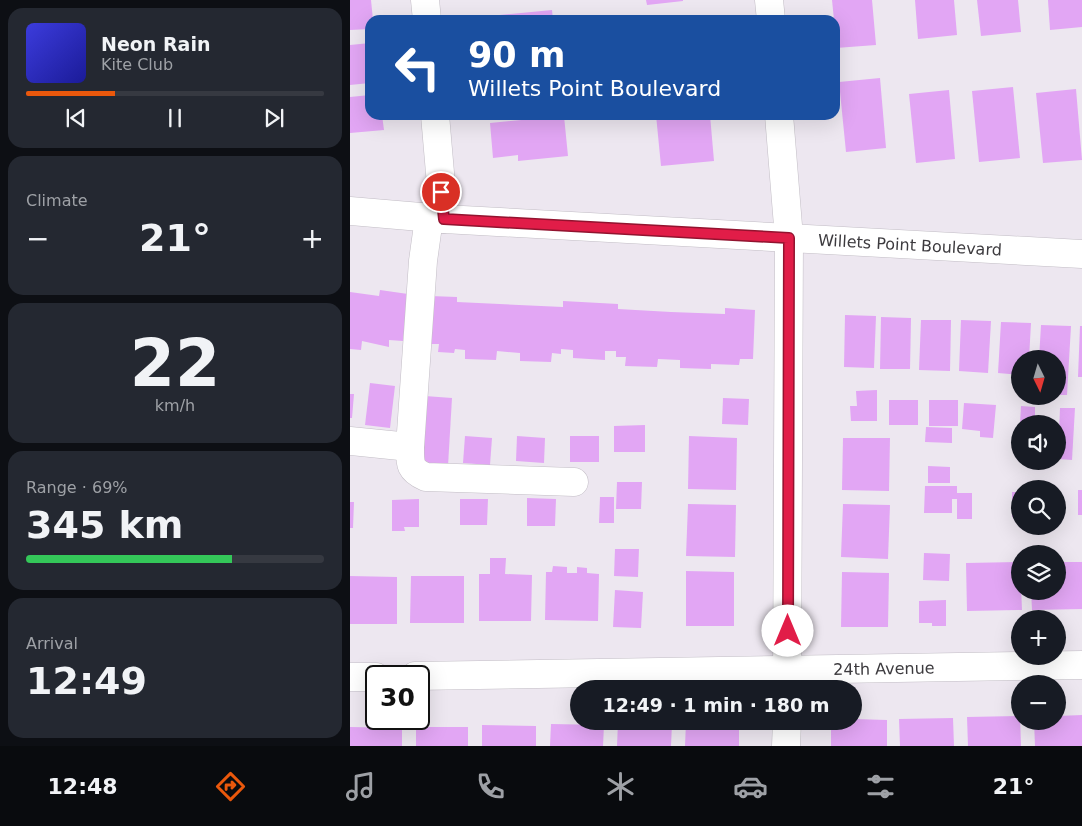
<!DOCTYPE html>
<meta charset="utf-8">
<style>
body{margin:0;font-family:"DejaVu Sans",sans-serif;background:#242831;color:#f1f3f6;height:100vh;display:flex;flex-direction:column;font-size:19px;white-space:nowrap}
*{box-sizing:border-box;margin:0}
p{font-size:16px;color:#9ea1a6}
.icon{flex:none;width:28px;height:28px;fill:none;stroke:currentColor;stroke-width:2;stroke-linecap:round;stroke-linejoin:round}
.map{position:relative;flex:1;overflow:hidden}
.details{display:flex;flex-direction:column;gap:8px;padding:8px;background:#0d0f14;width:350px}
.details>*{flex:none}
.guide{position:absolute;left:15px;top:15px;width:475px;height:105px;border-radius:15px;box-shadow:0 5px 20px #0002;background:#1a4fa0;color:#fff;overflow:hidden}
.needle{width:32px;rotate:175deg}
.buttons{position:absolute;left:661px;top:350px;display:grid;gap:10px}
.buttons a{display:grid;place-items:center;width:55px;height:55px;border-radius:50%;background:#171b24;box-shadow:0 5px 20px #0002;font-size:25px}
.speed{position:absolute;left:15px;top:665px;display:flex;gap:10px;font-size:25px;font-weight:700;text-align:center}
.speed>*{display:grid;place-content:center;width:65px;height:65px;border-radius:50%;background:#171b24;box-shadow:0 5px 20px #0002;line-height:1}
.speed .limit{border:2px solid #111;border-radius:8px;background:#fff;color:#111}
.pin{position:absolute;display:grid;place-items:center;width:42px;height:42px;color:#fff;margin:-21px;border:2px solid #fff;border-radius:50%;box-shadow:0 1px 5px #0007}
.me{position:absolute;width:55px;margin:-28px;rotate:0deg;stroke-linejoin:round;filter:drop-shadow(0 0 4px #0008)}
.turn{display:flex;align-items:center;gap:18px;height:105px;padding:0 20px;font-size:22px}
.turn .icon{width:65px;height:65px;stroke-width:2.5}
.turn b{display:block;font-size:35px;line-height:42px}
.big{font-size:38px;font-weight:800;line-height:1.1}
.details .card{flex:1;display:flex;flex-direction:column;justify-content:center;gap:8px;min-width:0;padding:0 18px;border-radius:15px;background:#242831}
.details .dial{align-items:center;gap:0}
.dial b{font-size:65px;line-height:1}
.song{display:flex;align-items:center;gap:15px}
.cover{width:60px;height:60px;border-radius:8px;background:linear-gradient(135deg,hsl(240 70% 55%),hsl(240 70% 35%))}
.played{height:5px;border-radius:2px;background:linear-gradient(90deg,#ea580c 30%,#363941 30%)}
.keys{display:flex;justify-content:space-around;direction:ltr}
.heat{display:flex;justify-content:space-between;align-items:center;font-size:28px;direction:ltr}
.charge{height:8px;border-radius:4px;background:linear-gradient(90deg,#34c759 69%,#363941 0)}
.trip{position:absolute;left:220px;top:680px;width:292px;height:50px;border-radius:25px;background:#171b24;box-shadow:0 5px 20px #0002;font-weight:800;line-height:50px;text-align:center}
.menu{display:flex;height:80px;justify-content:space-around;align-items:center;background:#090b0e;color:#9ea1a6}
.menu .icon{width:35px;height:35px}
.menu .on{color:#ea580c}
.menu b{font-size:22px;color:#f1f3f6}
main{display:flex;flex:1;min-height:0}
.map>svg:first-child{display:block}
</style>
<main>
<section class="details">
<div class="card">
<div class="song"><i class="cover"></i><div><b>Neon Rain</b><p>Kite Club</p></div></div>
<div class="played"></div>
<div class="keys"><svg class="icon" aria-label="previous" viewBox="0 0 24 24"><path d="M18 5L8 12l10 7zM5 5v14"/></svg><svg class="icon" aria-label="pause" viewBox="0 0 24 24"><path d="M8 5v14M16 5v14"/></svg><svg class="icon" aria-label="next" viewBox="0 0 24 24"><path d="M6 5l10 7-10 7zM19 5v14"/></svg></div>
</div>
<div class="card"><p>Climate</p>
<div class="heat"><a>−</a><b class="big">21°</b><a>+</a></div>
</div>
<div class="card dial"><b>22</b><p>km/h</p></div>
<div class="card"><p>Range · 69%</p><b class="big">345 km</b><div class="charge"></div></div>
<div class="card"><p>Arrival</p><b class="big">12:49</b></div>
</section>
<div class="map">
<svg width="732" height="746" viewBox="0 0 732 746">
<rect width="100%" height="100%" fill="#ede7f0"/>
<!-- building -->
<g fill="#e2a6f4">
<path d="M0,0H21L23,20H20V29L0,30Z"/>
<path d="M296,0H333V1L297,5Z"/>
<path d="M482,0H522L526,45L486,48L485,20H484Z"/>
<path d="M565,0H604L607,35L568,39Z"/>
<path d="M627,0H668L671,32L631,36Z"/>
<path d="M698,0H732V27L700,30Z"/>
<path d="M202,10L203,20H129L128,17Z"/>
<path d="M20,43V83L0,85V45Z"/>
<path d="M530,78L536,148L496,152L489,82Z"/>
<path d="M663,87L670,158L629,162L622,91Z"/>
<path d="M726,89L732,160L693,163L686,93Z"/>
<path d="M599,90L605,159L566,163L559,94Z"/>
<path d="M20,95V115H32L34,130L0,133V97Z"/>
<path d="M306,115H360L364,161L311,166Z"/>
<path d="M214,116L218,156L168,161V155L143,158L140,123Z"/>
<path d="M30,290L58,294L53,341L39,340V347L12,341L11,350L0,349V292L29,296Z"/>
<path d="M80,296L107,297V302L213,307V301L268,304V309L321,312L375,314V308L405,310L403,359H390L389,365L361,364V369L330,368V360L308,359L307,367L275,366L276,357H266V351H255V360L223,358V350L211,349V354L202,353L201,362L170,361V353L147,351L146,360L115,359V350L105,349L104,353L88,352L89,344H77Z"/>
<path d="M495,315L526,316L524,368L494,367Z"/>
<path d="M531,317L561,318L560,369H530Z"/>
<path d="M571,320H601L600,371L569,370Z"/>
<path d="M611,320L641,321L638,373L609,371Z"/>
<path d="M651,322L681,323L679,359H670V375L648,373Z"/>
<path d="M691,325L721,326L717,395H708V359H689Z"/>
<path d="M730,326H732V377H728Z"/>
<path d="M20,383L45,386L40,428L15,425Z"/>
<path d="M527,390V421H501L500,406H507L506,391Z"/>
<path d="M0,394H4L2,418H0Z"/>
<path d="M75,396L102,398L98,466L72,464Z"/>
<path d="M373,398L399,399L398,425L372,424Z"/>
<rect x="539" y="400" width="29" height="25"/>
<rect x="579" y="400" width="29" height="26"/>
<path d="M614,403L646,405L643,438L630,437V431L612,429Z"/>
<path d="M671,406L685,407V424H670Z"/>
<path d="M710,408H725L722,460L708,459Z"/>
<path d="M295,425V452H264V426Z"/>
<path d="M576,427L602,428V443L575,442Z"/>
<path d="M115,436L142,438L140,465L113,463Z"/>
<path d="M167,436L195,438L194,463L166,461Z"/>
<rect x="220" y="436" width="29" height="26"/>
<path d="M339,436L387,438L386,490L338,489Z"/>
<path d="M493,438H540L539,491L492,490Z"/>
<path d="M578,466L600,467V483H578Z"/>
<path d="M267,482H292L291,509H266Z"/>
<path d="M575,486H607V493H622V519H607V499H602V513H574Z"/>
<rect x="728" y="490" width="4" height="25"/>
<rect x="662" y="492" width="8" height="25"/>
<path d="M250,497H264V523H249Z"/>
<path d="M177,498L206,499L205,526H177Z"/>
<path d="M69,499V527H54L55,531H42V500Z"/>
<path d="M110,499H138L137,525H110Z"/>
<path d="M0,502H4L3,528H0Z"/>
<path d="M338,504L386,505L385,557L336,556Z"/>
<path d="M493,504L540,505L538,559L491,557Z"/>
<path d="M265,549H289L288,577L264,576Z"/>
<path d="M574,553L600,554L599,581L573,580Z"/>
<path d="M140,558H156L155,574L182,575L181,621H129V574H140Z"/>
<path d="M670,562L672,610L617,611L616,563Z"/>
<path d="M708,562H732V609L682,610L681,591H708Z"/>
<path d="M203,566L217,567V573H227V567L237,568V573L249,574L248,621L195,620L196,572H202Z"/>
<path d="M336,571L384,572V626H336Z"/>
<path d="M492,572L539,573L538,627H491Z"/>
<path d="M0,576L47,577V624H0Z"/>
<path d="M61,576H114V623H60Z"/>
<path d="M265,590L293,592L291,628L263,627Z"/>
<path d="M596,600V626H582V623H569V601Z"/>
<path d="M732,715V746H685L684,721H708V716Z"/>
<path d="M670,716L671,746H618L617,717Z"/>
<path d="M603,718L604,746H550L549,719Z"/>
<path d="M504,719L537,720V746H481V721H504Z"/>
<path d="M268,722L322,724L321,746H267Z"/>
<path d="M336,722L389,723V746H335Z"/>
<path d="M201,724L254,725L253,746H200Z"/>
<path d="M132,725L186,726V746H132Z"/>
<path d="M0,727L52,728V746H0Z"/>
<rect x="66" y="727" width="52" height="19"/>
</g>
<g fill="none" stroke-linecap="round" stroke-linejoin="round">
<!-- minor casing -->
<g stroke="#c2bdc5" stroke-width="29">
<g id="minor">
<path d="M75,0L77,20"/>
<path d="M419,0L421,20"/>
<path d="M85,115L94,219"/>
<path d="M429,115L439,238L437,689"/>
<path id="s1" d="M0,211L94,219L732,254"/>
<path d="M0,441L60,447L73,261L79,218"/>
<path d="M60,447C60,463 59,470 76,477L224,482"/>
<path id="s2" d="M65,676L732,665"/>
<path d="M0,677H26"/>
<path d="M436,746L437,721"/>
</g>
</g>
<!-- minor -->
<use href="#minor" stroke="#fff" stroke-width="28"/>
</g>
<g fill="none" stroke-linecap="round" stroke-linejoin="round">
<!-- route casing -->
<g stroke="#92132f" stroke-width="12">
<path id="route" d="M91,192L94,219L439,238L438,631"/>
</g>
<!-- route -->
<use href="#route" stroke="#e11d48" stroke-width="9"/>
</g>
<g text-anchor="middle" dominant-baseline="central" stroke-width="5" stroke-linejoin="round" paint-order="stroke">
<!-- street labels -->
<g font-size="16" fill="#3c3a3e" stroke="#ede7f0">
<text stroke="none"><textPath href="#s1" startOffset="561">Willets Point Boulevard</textPath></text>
<text stroke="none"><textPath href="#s2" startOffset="469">24th Avenue</textPath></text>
</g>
</g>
</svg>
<div class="buttons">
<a><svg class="needle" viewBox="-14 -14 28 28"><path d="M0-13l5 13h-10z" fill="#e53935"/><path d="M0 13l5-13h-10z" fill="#9ea1a6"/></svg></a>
<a><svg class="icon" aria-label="sound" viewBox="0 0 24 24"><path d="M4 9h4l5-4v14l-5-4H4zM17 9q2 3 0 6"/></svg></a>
<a><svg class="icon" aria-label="search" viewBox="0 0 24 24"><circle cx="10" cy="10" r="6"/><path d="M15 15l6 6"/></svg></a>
<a><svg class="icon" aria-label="layers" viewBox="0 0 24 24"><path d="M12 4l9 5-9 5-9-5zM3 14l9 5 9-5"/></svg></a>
<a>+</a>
<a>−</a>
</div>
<div class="speed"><div class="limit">30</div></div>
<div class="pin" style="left:91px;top:192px;background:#d93025"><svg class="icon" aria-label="arrive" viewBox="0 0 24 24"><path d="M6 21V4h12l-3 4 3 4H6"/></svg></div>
<svg class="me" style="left:438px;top:631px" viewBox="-20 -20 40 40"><circle r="19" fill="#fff"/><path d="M0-13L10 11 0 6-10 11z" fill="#e11d48"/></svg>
<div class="trip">12:49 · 1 min · 180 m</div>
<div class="guide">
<div class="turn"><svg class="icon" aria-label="left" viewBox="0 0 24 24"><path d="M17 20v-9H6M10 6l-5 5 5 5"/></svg><div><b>90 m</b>Willets Point Boulevard</div></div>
</div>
</div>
</main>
<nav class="menu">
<b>12:48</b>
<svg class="icon on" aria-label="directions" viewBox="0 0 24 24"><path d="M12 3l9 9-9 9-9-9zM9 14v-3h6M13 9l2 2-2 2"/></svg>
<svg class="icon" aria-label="music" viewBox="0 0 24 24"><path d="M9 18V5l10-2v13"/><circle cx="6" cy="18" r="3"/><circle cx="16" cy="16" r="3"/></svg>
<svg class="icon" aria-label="phone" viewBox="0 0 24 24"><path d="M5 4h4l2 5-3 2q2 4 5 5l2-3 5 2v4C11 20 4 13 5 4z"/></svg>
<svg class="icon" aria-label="climate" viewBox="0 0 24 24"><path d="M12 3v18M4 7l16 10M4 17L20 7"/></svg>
<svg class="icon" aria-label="car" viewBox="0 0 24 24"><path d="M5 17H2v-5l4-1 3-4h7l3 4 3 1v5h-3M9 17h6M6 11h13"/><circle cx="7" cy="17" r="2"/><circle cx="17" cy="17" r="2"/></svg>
<svg class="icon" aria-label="filters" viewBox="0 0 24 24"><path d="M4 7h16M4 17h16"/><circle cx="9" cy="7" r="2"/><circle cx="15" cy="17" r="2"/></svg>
<b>21°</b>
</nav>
